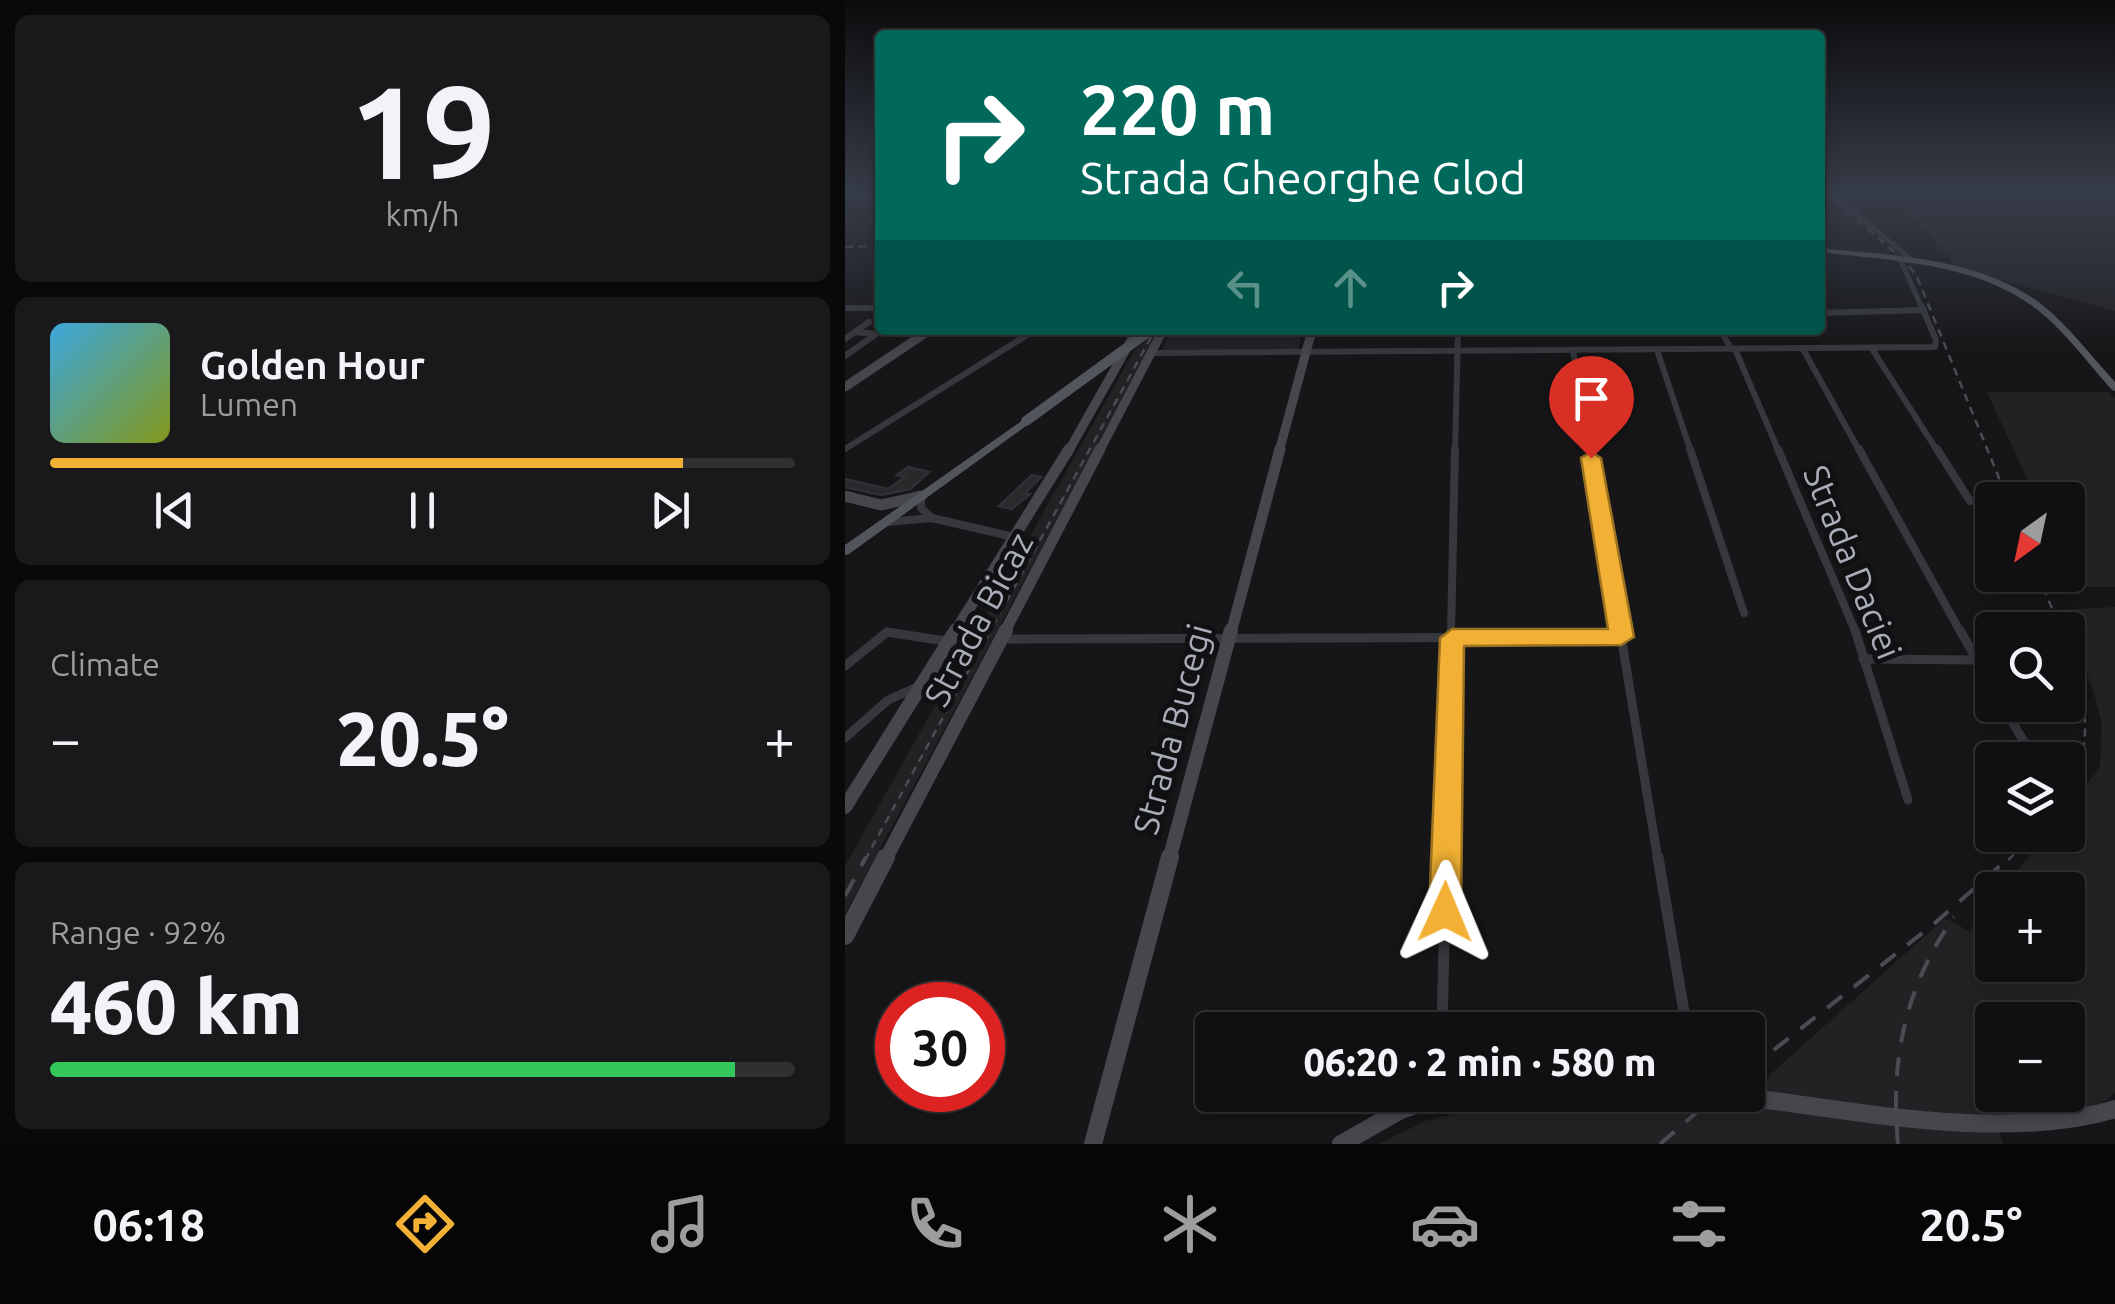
<!DOCTYPE html>
<meta charset="utf-8">
<style>
body{margin:0;font-family:Ubuntu,sans-serif;background:#19191b;color:#f1f3f6;height:100vh;display:flex;flex-direction:column;font-size:38px;white-space:nowrap}
*{box-sizing:border-box;margin:0}
p{font-size:32px;color:#9c9d9f}
.icon{flex:none;width:55px;height:55px;fill:none;stroke:currentColor;stroke-width:2;stroke-linecap:round;stroke-linejoin:round}
.map{position:relative;flex:1;overflow:hidden}
.side{display:flex;flex-direction:column;gap:15px;padding:15px;background:#09090a;width:845px}
.side>*{flex:none}
.top-card{position:absolute;left:30px;top:30px;width:950px;height:305px;border-radius:10px;box-shadow:0 5px 15px #0003,0 0 0 2px #303032;background:#00695c;color:#fff;overflow:hidden}
.needle{width:65px;rotate:213deg}
.buttons{position:absolute;left:1130px;top:482px;display:grid;gap:20px}
.buttons a{display:grid;place-items:center;width:110px;height:110px;border-radius:10px;background:#101012;box-shadow:0 5px 15px #0003,0 0 0 2px #303032;font-size:50px}
.speed{position:absolute;left:30px;top:982px;display:flex;gap:20px;font-size:50px;font-weight:700;text-align:center}
.speed>*{display:grid;place-content:center;width:130px;height:130px;border-radius:50%;background:#101012;box-shadow:0 5px 15px #0003,0 0 0 2px #303032;line-height:1}
.speed .limit{border:15px solid #d22;background:#fff;color:#111}
.pin{position:absolute;display:grid;place-items:center;width:85px;height:85px;color:#fff;margin:-102px -42px;border-radius:50% 50% 50% 0;rotate:-45deg;box-shadow:0 0 10px #0007}
.pin .icon{rotate:45deg}
.me{position:absolute;width:110px;margin:-55px;rotate:1deg;stroke-linejoin:round;filter:drop-shadow(0 0 8px #0008)}
.turn{display:flex;align-items:center;gap:35px;height:210px;padding:0 40px;font-size:45px}
.turn .icon{width:130px;height:130px;stroke-width:2.5}
.turn b{display:block;font-size:70px;line-height:85px}
.lanes{display:flex;align-items:center;height:95px;padding:0 40px;background:#0003;justify-content:center;gap:50px;direction:ltr}
.lanes .off{opacity:.35}
.big{font-size:75px;font-weight:800;line-height:1.1}
.side .card{flex:1;display:flex;flex-direction:column;justify-content:center;gap:15px;min-width:0;padding:0 35px;border-radius:15px;background:#19191b}
.side .dial{align-items:center;gap:0}
.dial b{font-size:130px;line-height:1}
.song{display:flex;align-items:center;gap:30px}
.cover{width:120px;height:120px;border-radius:15px;background:linear-gradient(135deg,hsl(200 70% 55%),hsl(70 70% 35%))}
.played{height:10px;border-radius:5px;background:linear-gradient(90deg,#f2b134 85%,#303032 85%)}
.keys{display:flex;justify-content:space-around;direction:ltr}
.heat{display:flex;justify-content:space-between;align-items:center;font-size:55px;direction:ltr}
.charge{height:15px;border-radius:8px;background:linear-gradient(90deg,#34c759 92%,#303032 0)}
.trip{position:absolute;left:350px;top:1012px;width:570px;height:100px;border-radius:10px;background:#101012;box-shadow:0 5px 15px #0003,0 0 0 2px #303032;font-weight:800;line-height:100px;text-align:center}
.dock{display:flex;height:160px;justify-content:space-around;align-items:center;background:#060607;color:#9c9d9f}
.dock .icon{width:70px;height:70px}
.dock .on{color:#f2b134}
.dock b{font-size:45px;color:#f1f3f6}
main{display:flex;flex:1;min-height:0}
.map>svg:first-child{display:block}
</style>
<main>
<section class="side">
<div class="card dial"><b>19</b><p>km/h</p></div>
<div class="card">
<div class="song"><i class="cover"></i><div><b>Golden Hour</b><p>Lumen</p></div></div>
<div class="played"></div>
<div class="keys"><svg class="icon" aria-label="previous" viewBox="0 0 24 24"><path d="M18 5L8 12l10 7zM5 5v14"/></svg><svg class="icon" aria-label="pause" viewBox="0 0 24 24"><path d="M8 5v14M16 5v14"/></svg><svg class="icon" aria-label="next" viewBox="0 0 24 24"><path d="M6 5l10 7-10 7zM19 5v14"/></svg></div>
</div>
<div class="card"><p>Climate</p>
<div class="heat"><a>−</a><b class="big">20.5°</b><a>+</a></div>
</div>
<div class="card"><p>Range · 92%</p><b class="big">460 km</b><div class="charge"></div></div>
</section>
<div class="map">
<svg width="1270" height="1144" viewBox="0 0 1270 1144">
<rect width="100%" height="100%" fill="#161618"/>
<!-- built -->
<g fill="#222225" fill-rule="evenodd">
<path d="M1046,192H1270V311L1113,268Z"/>
<path d="M327,330H457L453,350L316,351Z"/>
<path d="M312,333L0,914V866L290,349Z"/>
<path d="M1142,392H1264L1270,398V587H1232L1223,567L1222,500H1192Z"/>
<path d="M1270,607V1092L1263,1100L1234,1111L1196,1113L1148,1109L1158,1144H534L580,1121L662,1101L748,1097L890,1106L1100,918L1124,931L1147,903L1148,965H1222V890H1157L1201,835H1222L1223,809L1255,767L1257,724L1247,687L1213,610ZM1148,1020H1222V1095H1148Z"/>
</g>
<!-- building -->
<g fill="#29292c" stroke="#303034" stroke-width="2.5">
<path d="M63,467L84,472L65,489L36,495L0,487V479L43,489L60,477L52,475Z"/>
<path d="M187,475L196,477L180,493L185,494L167,509L154,506Z"/>
</g>
<g fill="none" stroke-linecap="round" stroke-linejoin="round">
<!-- street-far4 -->
<g stroke="#37383d" stroke-width="5">
<path d="M985,192L1068,261"/>
<path d="M1056,261L1077,308"/>
</g>
<!-- street-far3 -->
<g stroke="#37383d" stroke-width="6">
<path d="M0,308H35"/>
<path d="M975,313L1079,310"/>
<path d="M876,330L886,349"/>
<path d="M0,339L24,322"/>
<path d="M890,349L934,452"/>
<path d="M958,349L1015,452"/>
<path d="M1027,349L1093,452"/>
<path d="M728,350L745,452"/>
<path d="M812,350L846,452"/>
<path d="M306,353L1090,347L1091,340L1076,305"/>
<path d="M0,356L31,334L10,332"/>
<path d="M0,449L190,330"/>
<path d="M610,452L613,330"/>
</g>
<!-- street-far2 -->
<g stroke="#37383d" stroke-width="8">
<path d="M745,449L775,633"/>
<path d="M845,449L899,613"/>
<path d="M933,449L1011,633"/>
<path d="M1014,449L1116,633"/>
<path d="M1092,449L1125,501"/>
<path d="M76,496V508L87,518"/>
<path d="M42,522L87,518L169,537"/>
<path d="M41,633H46"/>
<path d="M606,633L610,449"/>
</g>
<!-- street-far1 -->
<g stroke="#37383d" stroke-width="9">
<path d="M775,630L813,860"/>
<path d="M1010,630L1063,800"/>
<path d="M1115,630L1148,689"/>
<path d="M157,639L776,637"/>
<path d="M1018,659L1132,660"/>
<path d="M0,666L42,632L100,641"/>
<path d="M1157,705L1190,760"/>
<path d="M0,738L43,700L72,687"/>
<path d="M601,860L606,630"/>
</g>
<!-- street -->
<g stroke="#37383d" stroke-width="11">
<path d="M813,857L842,1030"/>
<path d="M597,1030L601,857"/>
</g>
<!-- secondary-far3 -->
<g stroke="#45474d" stroke-width="9">
<path d="M0,387L85,330"/>
<path d="M223,452L292,330"/>
<path d="M254,452L318,330"/>
<path d="M434,452L467,330"/>
</g>
<!-- secondary-far2 -->
<g stroke="#45474d" stroke-width="11">
<path d="M0,496L36,505L76,496"/>
<path d="M109,633L224,449"/>
<path d="M159,633L255,449"/>
<path d="M386,633L435,449"/>
</g>
<!-- secondary-far1 -->
<g stroke="#45474d" stroke-width="14">
<path d="M0,807L111,630"/>
<path d="M40,860L161,630"/>
<path d="M324,860L386,630"/>
</g>
<!-- secondary -->
<g stroke="#45474d" stroke-width="18">
<path d="M0,936L41,857"/>
<path d="M885,1095C1001,1109 1157,1143 1270,1109"/>
<path d="M248,1144L325,857"/>
<path d="M496,1144L556,1110L600,1095"/>
</g>
<!-- primary -->
<g fill="#53555c" fill-rule="evenodd">
<path d="M975,248C1049,256 1134,257 1196,304C1224,326 1246,356 1270,382V391L1267,390C1241,361 1217,327 1186,305C1125,262 1046,261 975,252Z"/>
<path d="M181,418L186,421L185,423L4,554L0,555V545Z"/>
</g>
<!-- rail-far1 -->
<g stroke="#4a4c52" stroke-width="2.5" stroke-dasharray="8 6" stroke-linecap="butt">
<path d="M980,192L1061,262L1072,277L1163,500"/>
<path d="M0,247L35,246"/>
<path d="M1193,575L1216,630"/>
<path d="M1222,647C1243,700 1249,745 1222,797"/>
<path d="M20,860L310,330"/>
<path d="M1163,860L1191,835"/>
</g>
<!-- rail -->
<g stroke="#4a4c52" stroke-width="4" stroke-dasharray="19 15" stroke-linecap="butt">
<path d="M0,896L21,857"/>
<path d="M902,1071L1090,923L1165,857"/>
<path d="M815,1144L872,1095"/>
<path d="M1053,1144C1045,1060 1060,987 1109,917"/>
</g>
<!-- primary-bridge -->
<path stroke="#53555c" stroke-width="10" d="M181,421L306,330"/>
</g>
<!-- sky -->
<linearGradient id="sky" x2="0" y2="1"><stop stop-color="#0c0c0d"/><stop offset="0.55" stop-color="#363c48"/><stop offset="1" stop-color="#363c48" stop-opacity="0"/></linearGradient>
<rect width="1270" height="352" fill="url(#sky)"/>
<!-- route -->
<path fill="#f2b134" stroke="#9d7322" stroke-width="2.5" d="M746,452L756,458L789,637L776,645L619,646L616,912L611,922L600,927L588,922L584,912L595,638L607,629H763L736,458Z"/>
<g text-anchor="middle" dominant-baseline="central" stroke-width="10" stroke-linejoin="round" paint-order="stroke">
<!-- street labels -->
<g font-size="35" fill="#a8adb8" stroke="#111113">
<text transform="translate(1008 562) rotate(68)">Strada Daciei</text>
<text transform="translate(133 619) rotate(-62)">Strada Bicaz</text>
<text transform="translate(327 729) rotate(-75)">Strada Bucegi</text>
</g>
</g>
</svg>
<div class="buttons">
<a><svg class="needle" viewBox="-14 -14 28 28"><path d="M0-13l5 13h-10z" fill="#e53935"/><path d="M0 13l5-13h-10z" fill="#9c9d9f"/></svg></a>
<a><svg class="icon" aria-label="search" viewBox="0 0 24 24"><circle cx="10" cy="10" r="6"/><path d="M15 15l6 6"/></svg></a>
<a><svg class="icon" aria-label="layers" viewBox="0 0 24 24"><path d="M12 4l9 5-9 5-9-5zM3 14l9 5 9-5"/></svg></a>
<a>+</a>
<a>−</a>
</div>
<div class="speed"><div class="limit">30</div></div>
<div class="pin" style="left:746px;top:458px;background:#d93025"><svg class="icon" aria-label="arrive" viewBox="0 0 24 24"><path d="M6 21V4h12l-3 4 3 4H6"/></svg></div>
<svg class="me" style="left:600px;top:912px" viewBox="-20 -20 40 40"><path d="M0-17L14 15 0 8-14 15z" fill="#f2b134" stroke="#fff" stroke-width="4"/></svg>
<div class="trip">06:20 · 2 min · 580 m</div>
<div class="top-card">
<div class="turn"><svg class="icon" aria-label="right" viewBox="0 0 24 24"><path d="M7 20v-9h11M14 6l5 5-5 5"/></svg><div><b>220 m</b>Strada Gheorghe Glod</div></div>
<div class="lanes"><svg class="icon off" aria-label="left" viewBox="0 0 24 24"><path d="M17 20v-9H6M10 6l-5 5 5 5"/></svg><svg class="icon off" aria-label="ahead" viewBox="0 0 24 24"><path d="M12 20V5M6 11l6-6 6 6"/></svg><svg class="icon" aria-label="right" viewBox="0 0 24 24"><path d="M7 20v-9h11M14 6l5 5-5 5"/></svg></div>
</div>
</div>
</main>
<nav class="dock">
<b>06:18</b>
<svg class="icon on" aria-label="directions" viewBox="0 0 24 24"><path d="M12 3l9 9-9 9-9-9zM9 14v-3h6M13 9l2 2-2 2"/></svg>
<svg class="icon" aria-label="music" viewBox="0 0 24 24"><path d="M9 18V5l10-2v13"/><circle cx="6" cy="18" r="3"/><circle cx="16" cy="16" r="3"/></svg>
<svg class="icon" aria-label="phone" viewBox="0 0 24 24"><path d="M5 4h4l2 5-3 2q2 4 5 5l2-3 5 2v4C11 20 4 13 5 4z"/></svg>
<svg class="icon" aria-label="climate" viewBox="0 0 24 24"><path d="M12 3v18M4 7l16 10M4 17L20 7"/></svg>
<svg class="icon" aria-label="car" viewBox="0 0 24 24"><path d="M5 17H2v-5l4-1 3-4h7l3 4 3 1v5h-3M9 17h6M6 11h13"/><circle cx="7" cy="17" r="2"/><circle cx="17" cy="17" r="2"/></svg>
<svg class="icon" aria-label="filters" viewBox="0 0 24 24"><path d="M4 7h16M4 17h16"/><circle cx="9" cy="7" r="2"/><circle cx="15" cy="17" r="2"/></svg>
<b>20.5°</b>
</nav>
